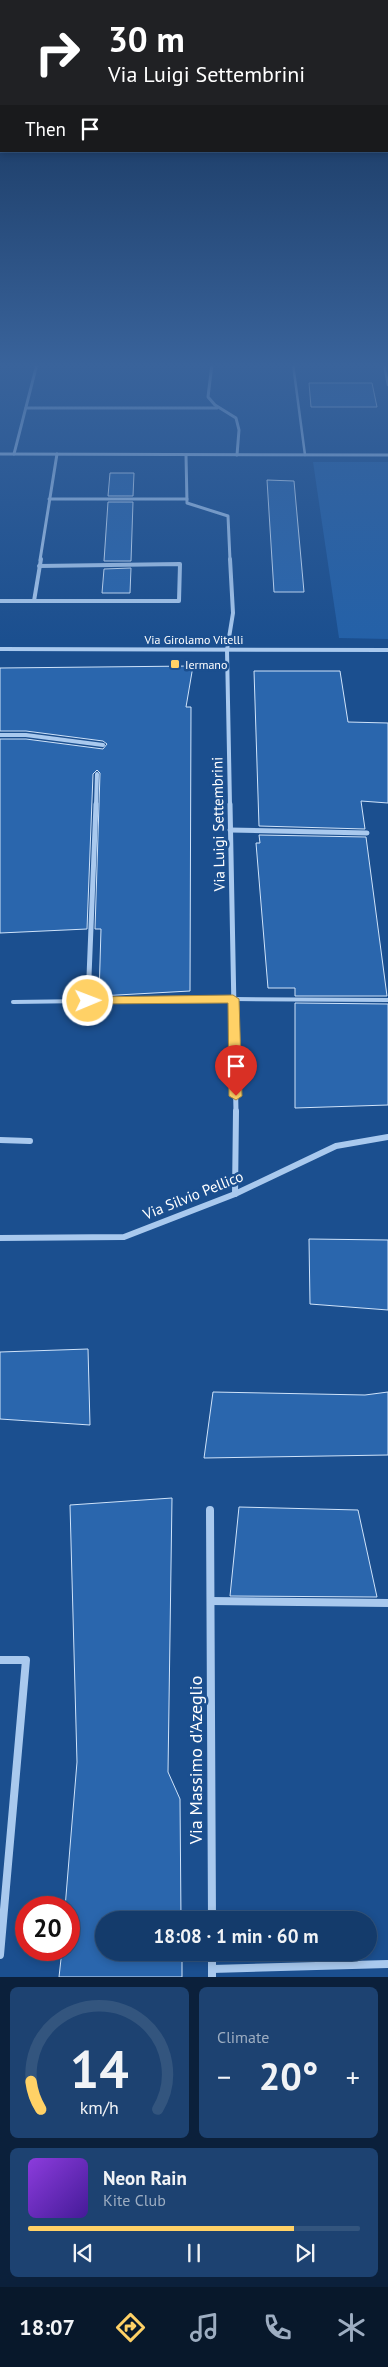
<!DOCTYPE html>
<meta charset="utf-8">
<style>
body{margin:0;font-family:"PT Sans",sans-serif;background:#1d4271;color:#f1f3f6;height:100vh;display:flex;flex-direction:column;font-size:19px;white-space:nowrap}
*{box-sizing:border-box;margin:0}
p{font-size:16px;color:#9dadc1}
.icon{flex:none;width:28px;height:28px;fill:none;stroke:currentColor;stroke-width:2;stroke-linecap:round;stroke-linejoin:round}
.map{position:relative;height:1977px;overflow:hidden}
.side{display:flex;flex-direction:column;gap:10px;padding:10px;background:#0b203b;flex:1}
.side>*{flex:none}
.hud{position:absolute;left:0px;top:0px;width:389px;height:152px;box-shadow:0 2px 8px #0003,0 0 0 1px #33557e;background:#202124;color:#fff;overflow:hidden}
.speed{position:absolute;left:15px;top:1896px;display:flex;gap:10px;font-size:25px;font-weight:700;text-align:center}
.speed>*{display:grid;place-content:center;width:65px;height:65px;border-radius:50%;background:#143b6b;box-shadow:0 2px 8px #0003,0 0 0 1px #33557e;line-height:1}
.speed .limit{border:8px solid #d22;background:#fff;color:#111}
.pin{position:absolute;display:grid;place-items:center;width:42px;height:42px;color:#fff;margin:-51px -21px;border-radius:50% 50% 50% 0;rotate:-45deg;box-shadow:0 0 5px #0007}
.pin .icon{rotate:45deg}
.me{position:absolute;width:55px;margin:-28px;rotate:89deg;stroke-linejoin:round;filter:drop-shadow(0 0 4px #0008)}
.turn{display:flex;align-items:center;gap:18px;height:105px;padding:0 25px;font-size:22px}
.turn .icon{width:65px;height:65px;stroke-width:2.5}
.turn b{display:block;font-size:35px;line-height:42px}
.then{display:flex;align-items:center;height:48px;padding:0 25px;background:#0003;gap:10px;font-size:19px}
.big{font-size:38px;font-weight:700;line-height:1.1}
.side .card{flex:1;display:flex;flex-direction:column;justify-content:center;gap:8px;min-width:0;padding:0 18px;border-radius:8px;background:#1d4271}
.side .dial{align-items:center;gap:0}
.dial svg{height:130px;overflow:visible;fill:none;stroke:#33557e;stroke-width:7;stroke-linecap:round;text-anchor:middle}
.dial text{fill:#f1f3f6;stroke:none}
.song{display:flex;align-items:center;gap:15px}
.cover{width:60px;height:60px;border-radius:8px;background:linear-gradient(135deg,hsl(270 70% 55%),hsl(260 70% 35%))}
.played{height:5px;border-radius:2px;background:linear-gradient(90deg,#ffd166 80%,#33557e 80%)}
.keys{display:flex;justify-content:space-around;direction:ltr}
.heat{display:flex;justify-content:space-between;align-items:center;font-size:28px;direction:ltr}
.side .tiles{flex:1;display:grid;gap:10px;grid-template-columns:1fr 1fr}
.card:last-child{grid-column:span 2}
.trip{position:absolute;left:95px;top:1911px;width:282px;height:50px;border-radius:25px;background:#143b6b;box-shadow:0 2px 8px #0003,0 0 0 1px #33557e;font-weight:700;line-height:50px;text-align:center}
.tab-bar{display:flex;height:80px;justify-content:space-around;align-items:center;background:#08182b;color:#9dadc1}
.tab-bar .icon{width:35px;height:35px}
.tab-bar .current{color:#ffd166}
.tab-bar b{font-size:22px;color:#f1f3f6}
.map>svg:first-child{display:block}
</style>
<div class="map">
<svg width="388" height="1977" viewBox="0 0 388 1977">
<rect width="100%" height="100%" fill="#1b4f8f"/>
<!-- green -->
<path fill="#2461a8" d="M313,462H388V639L339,638Z"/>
<!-- building -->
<g fill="#2a66ad" stroke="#cfe3fa">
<path d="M309,383H372L377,407H311Z"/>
<path d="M110,473H134L133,496H108Z"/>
<path d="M267,480L294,481L304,592H274Z"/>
<path d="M108,502H133L131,561H104Z"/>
<path d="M131,568L130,593H102L104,569Z"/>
<path d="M193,666L186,707H191L190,991L99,996L101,929H95L100,773L97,770L93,774L87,929L0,933V739H26L103,749L107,744L103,741L26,731H0V668Z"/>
<path d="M254,671H340L348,722L388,723V803L361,801L365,829L259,826Z"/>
<path d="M259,835L366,837L387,996H295V988H268L256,843H260Z"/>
<path d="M295,1003L388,1004V1105L295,1108Z"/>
<path d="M309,1239L388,1240V1310L310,1304Z"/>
<path d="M88,1349L90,1425L0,1419V1352Z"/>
<path d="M213,1392L365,1395L388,1392V1455L204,1458Z"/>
<path d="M172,1498L168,1772L180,1799L181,1920H104V1952H182V1977H59L62,1950H69V1908H65L77,1762L70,1505Z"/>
<path d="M239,1507L358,1510L377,1597L230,1596Z"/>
</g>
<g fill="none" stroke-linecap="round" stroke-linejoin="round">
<!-- service -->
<path stroke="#a9c9ee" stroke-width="4" d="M13,1002L233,999L388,1000"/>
<!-- pedestrian -->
<g stroke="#a9c9ee" stroke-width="2.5">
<path d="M293,364L305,455"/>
<path d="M384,364L388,385"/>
</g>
<!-- minor-far4 -->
<g stroke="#a9c9ee" stroke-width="3">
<path d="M212,364L208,397L215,405L236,418L239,430L237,455"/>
<path d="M26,408H217"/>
<path d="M0,454L388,455"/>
<path d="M14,454L37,364"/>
<path d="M186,455L187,503L228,516L230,560"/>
<path d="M49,499H187"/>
<path d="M40,560L57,454"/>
</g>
<!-- minor-far3 -->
<g stroke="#a9c9ee" stroke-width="4">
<path d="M0,601H179L180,564L39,566"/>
<path d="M34,601L41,559"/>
<path d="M0,649L388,650"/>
<path d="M0,735H26L103,745"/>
<path d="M96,805L97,774"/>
<path d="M230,805L227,650L233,613L230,559"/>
</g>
<!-- minor-far2 -->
<g stroke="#a9c9ee" stroke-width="5">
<path d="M230,804L236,1112"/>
<path d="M230,830L367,833"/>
<path d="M88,1001L96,804"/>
</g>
<!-- minor-far1 -->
<g stroke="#a9c9ee" stroke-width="6">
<path d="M0,1140L30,1141"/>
<path d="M235,1194L236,1111"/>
<path d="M0,1238L124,1237L235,1194L336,1146L388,1137"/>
</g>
<!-- minor -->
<g stroke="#a9c9ee" stroke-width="8">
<path d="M210,1510L212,1920"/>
<path d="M211,1601L388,1603"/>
<path d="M0,1660H26L0,1955"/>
<path d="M212,1952V1977"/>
<path d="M212,1969L388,1964"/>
</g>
</g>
<!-- sky -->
<linearGradient id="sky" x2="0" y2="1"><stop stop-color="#0f2b4f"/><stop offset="0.57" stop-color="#39639b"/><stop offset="1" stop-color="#39639b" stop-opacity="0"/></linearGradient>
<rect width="388" height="641" fill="url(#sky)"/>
<!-- route -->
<path fill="#ffd166" stroke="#a68842" d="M233,995L239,999L242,1096L236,1100L229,1096L228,1003L88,1004L82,1001L88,997Z"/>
<!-- markers -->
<rect fill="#ffd166" stroke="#1b4f8f" stroke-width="2" x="170" y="659" width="10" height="10" rx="2.5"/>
<g text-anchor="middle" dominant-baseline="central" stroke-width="5" stroke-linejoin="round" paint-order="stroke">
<!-- far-street labels -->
<g font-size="12" fill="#fff" stroke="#1b4f8f">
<text x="194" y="639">Via Girolamo Vitelli</text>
</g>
<!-- far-poi labels -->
<g font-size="12" fill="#fff" stroke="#1b4f8f" text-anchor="start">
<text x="185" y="664">Iermano</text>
</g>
<!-- street labels -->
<g font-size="15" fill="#fff" stroke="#1b4f8f">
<text transform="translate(218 824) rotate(-91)">Via Luigi Settembrini</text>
<text transform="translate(193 1195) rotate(-22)">Via Silvio Pellico</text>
</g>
<!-- near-street labels -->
<g font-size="18" fill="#fff" stroke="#1b4f8f">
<text transform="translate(195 1760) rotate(-90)">Via Massimo d'Azeglio</text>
</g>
</g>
</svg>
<div class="speed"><div class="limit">20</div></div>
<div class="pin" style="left:236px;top:1096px;background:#d93025"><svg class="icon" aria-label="arrive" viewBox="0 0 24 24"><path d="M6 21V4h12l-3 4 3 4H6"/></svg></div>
<svg class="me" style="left:88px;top:1001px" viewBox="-20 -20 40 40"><circle r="17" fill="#ffd166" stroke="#fff" stroke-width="3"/><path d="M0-11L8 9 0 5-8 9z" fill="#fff"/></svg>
<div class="trip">18:08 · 1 min · 60 m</div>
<div class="hud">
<div class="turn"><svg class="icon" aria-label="right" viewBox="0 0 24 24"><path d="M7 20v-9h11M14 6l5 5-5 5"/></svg><div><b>30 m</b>Via Luigi Settembrini</div></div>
<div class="then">Then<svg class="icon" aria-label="arrive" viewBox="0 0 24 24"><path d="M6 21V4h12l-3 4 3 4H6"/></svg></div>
</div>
</div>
<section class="side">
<div class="tiles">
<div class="card dial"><svg viewBox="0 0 100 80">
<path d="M14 69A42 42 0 1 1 86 69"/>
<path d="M14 69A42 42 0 0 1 8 52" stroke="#ffd166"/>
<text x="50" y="56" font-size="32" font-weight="700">14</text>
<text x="50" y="72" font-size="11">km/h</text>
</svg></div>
<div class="card"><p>Climate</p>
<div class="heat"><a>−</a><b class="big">20°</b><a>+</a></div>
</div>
<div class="card">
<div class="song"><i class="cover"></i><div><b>Neon Rain</b><p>Kite Club</p></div></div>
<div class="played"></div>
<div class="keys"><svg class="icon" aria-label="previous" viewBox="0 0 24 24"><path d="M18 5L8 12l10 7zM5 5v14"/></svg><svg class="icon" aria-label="pause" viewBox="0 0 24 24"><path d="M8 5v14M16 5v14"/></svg><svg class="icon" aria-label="next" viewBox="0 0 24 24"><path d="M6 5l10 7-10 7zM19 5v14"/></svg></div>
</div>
</div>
</section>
<nav class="tab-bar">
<b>18:07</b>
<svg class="icon current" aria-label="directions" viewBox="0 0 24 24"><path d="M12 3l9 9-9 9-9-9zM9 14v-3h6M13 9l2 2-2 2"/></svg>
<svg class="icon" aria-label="music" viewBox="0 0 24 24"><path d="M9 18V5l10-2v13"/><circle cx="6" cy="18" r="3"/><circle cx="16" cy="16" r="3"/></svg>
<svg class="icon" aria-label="phone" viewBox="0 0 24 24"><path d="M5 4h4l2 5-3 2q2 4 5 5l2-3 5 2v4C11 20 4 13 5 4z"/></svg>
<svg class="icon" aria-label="climate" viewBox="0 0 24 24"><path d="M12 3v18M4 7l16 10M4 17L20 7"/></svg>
</nav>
